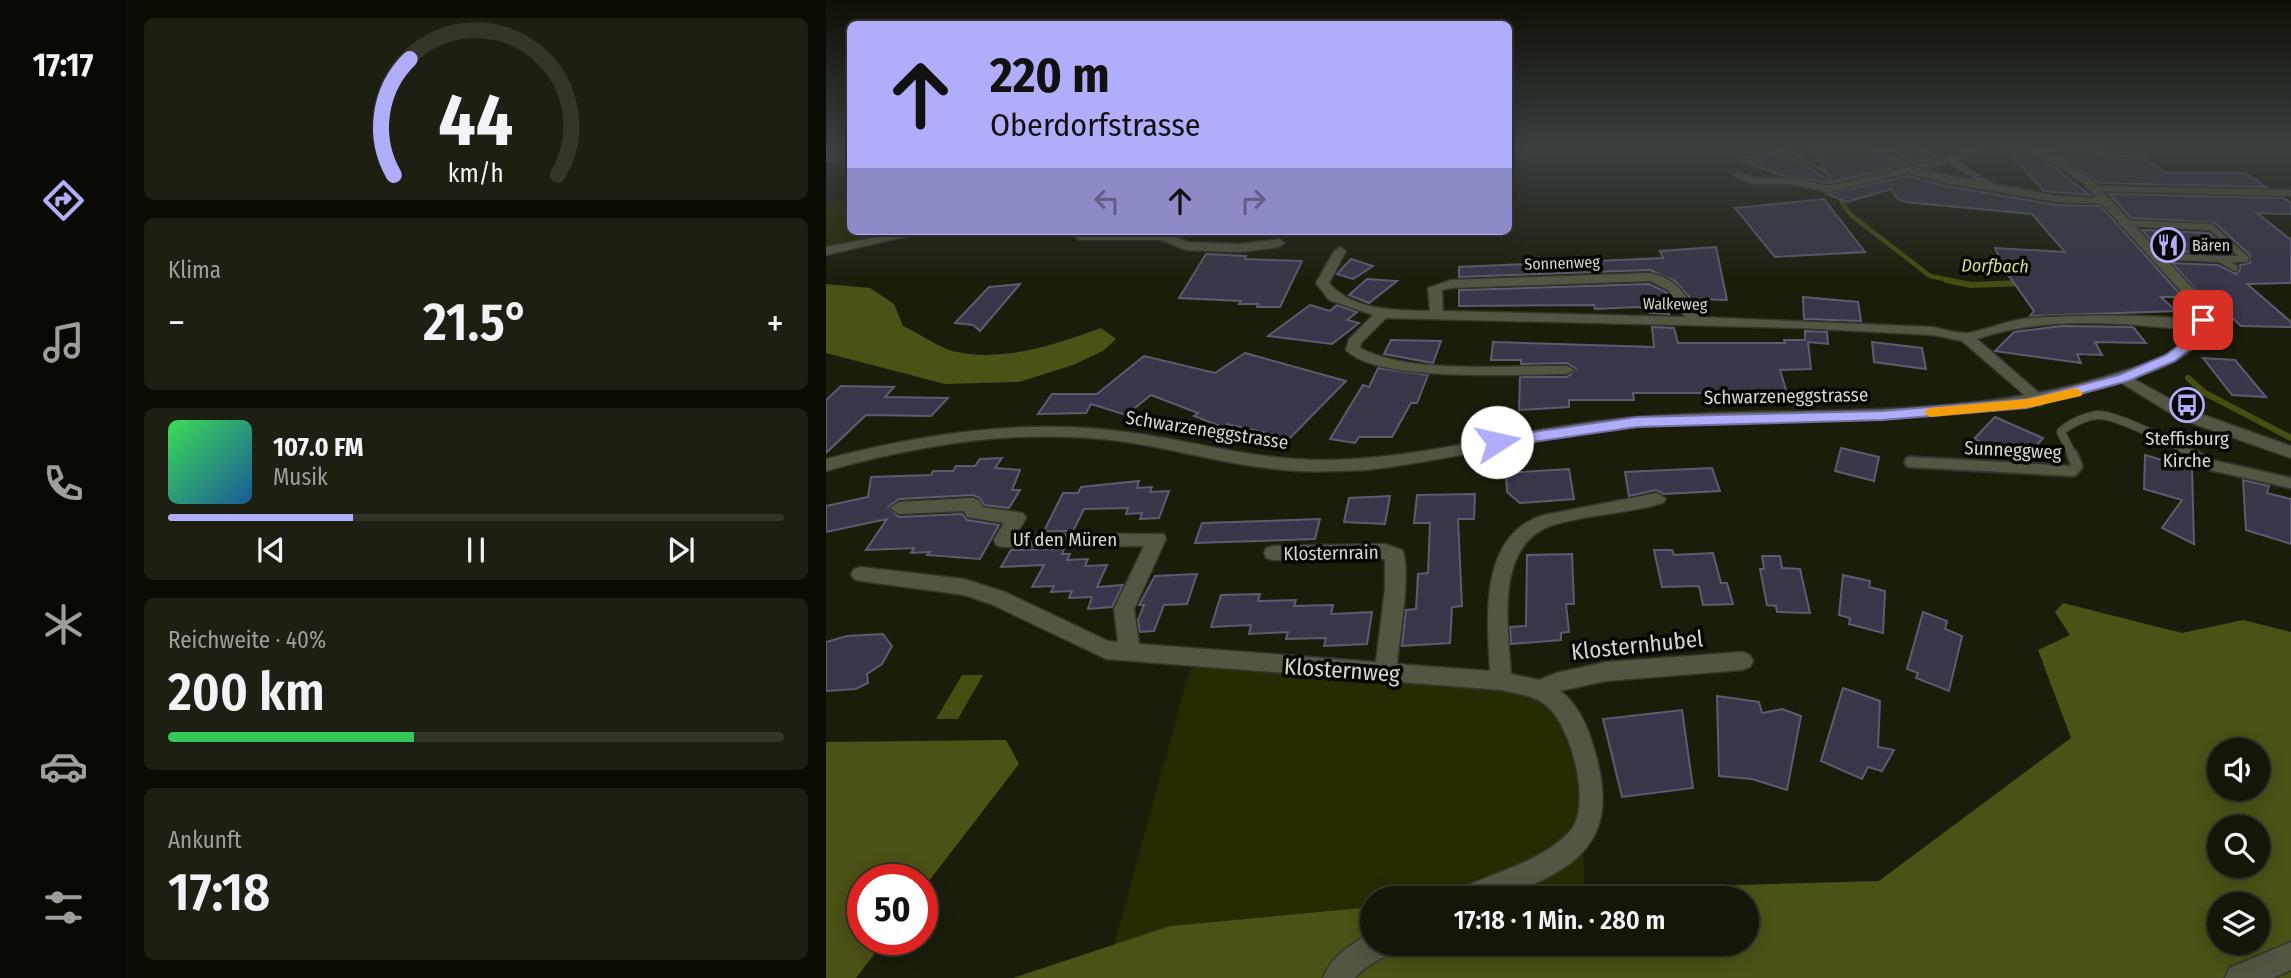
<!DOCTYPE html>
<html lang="de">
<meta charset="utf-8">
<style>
body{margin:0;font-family:"Fira Sans Condensed",sans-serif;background:#1d1f12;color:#f1f3f6;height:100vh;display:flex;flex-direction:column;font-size:26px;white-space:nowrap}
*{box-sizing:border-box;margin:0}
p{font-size:23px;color:#9d9f9c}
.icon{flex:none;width:38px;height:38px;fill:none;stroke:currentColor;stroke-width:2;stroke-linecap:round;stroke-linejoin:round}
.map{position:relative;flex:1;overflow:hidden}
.side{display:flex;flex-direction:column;gap:18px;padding:18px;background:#0b0c04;width:700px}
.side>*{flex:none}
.guide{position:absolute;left:21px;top:21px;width:665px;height:214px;border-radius:10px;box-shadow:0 4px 18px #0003,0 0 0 2px #333529;background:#b0aefa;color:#111;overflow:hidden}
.tools{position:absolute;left:1381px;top:738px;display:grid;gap:14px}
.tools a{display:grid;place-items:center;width:63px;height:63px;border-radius:50%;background:#141608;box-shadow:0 4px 18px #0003,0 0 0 2px #333529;font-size:35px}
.speed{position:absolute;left:21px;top:864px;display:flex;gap:14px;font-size:35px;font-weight:700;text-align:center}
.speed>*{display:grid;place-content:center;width:91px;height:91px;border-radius:50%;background:#141608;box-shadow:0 4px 18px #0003,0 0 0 2px #333529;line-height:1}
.speed .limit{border:10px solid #d22;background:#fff;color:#111}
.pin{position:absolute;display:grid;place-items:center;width:60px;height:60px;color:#fff;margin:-30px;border-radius:14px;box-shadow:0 4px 10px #0006}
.me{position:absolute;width:77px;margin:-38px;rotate:80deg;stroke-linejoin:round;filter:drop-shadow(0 0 5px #0008)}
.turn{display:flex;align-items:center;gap:24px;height:147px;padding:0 28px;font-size:32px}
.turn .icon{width:91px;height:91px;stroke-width:2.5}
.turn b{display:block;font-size:49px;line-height:60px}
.lanes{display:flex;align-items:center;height:66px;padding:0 28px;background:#0003;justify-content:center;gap:35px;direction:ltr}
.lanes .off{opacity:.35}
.big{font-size:52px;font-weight:600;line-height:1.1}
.side .card{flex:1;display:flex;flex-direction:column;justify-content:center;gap:10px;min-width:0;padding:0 24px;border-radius:10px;background:#1d1f12}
.side .dial{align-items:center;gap:0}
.dial svg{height:182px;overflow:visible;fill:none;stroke:#333529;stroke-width:7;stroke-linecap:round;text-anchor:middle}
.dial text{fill:#f1f3f6;stroke:none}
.song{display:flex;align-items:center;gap:21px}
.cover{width:84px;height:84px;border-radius:10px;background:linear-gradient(135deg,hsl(130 70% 55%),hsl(210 70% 35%))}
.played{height:7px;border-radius:4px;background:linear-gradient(90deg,#b0aefa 30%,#333529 30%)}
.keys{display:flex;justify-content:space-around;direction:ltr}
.heat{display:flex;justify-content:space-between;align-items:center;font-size:38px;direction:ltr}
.charge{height:10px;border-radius:5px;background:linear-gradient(90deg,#34c759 40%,#333529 0)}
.trip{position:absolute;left:534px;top:886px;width:399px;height:70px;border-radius:35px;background:#141608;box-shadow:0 4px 18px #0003,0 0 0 2px #333529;font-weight:600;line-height:70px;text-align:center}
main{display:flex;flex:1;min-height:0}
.tab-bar{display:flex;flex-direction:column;width:126px;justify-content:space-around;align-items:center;background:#080903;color:#9d9f9c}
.tab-bar .icon{width:49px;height:49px}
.tab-bar .on{color:#b0aefa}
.tab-bar b{font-size:32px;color:#f1f3f6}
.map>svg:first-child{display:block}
</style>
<main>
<nav class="tab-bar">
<b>17:17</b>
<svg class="icon on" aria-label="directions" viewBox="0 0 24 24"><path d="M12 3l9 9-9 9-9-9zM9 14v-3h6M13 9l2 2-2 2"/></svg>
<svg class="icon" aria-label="music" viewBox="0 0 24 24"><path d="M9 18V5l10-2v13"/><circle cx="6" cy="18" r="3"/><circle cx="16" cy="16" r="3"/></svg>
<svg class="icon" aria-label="phone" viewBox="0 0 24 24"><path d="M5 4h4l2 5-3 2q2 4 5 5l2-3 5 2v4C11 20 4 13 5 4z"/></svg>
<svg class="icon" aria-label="climate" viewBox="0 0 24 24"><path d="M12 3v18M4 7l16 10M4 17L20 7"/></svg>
<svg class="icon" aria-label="car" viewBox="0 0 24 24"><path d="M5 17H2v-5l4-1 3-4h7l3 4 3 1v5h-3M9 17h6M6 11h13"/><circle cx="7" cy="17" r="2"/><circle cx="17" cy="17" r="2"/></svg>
<svg class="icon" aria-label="filters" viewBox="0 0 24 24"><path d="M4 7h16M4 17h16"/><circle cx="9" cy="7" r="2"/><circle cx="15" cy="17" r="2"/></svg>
</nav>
<section class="side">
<div class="card dial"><svg viewBox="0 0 100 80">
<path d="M14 69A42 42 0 1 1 86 69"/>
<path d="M14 69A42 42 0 0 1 21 18" stroke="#b0aefa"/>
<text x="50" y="56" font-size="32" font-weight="700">44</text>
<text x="50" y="72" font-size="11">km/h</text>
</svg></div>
<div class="card"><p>Klima</p>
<div class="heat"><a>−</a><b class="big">21.5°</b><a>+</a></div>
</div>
<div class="card">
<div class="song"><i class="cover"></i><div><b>107.0 FM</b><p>Musik</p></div></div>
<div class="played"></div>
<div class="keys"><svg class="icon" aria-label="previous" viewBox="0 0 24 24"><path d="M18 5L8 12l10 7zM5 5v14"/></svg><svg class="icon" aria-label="pause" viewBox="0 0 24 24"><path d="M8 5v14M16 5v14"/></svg><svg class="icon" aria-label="next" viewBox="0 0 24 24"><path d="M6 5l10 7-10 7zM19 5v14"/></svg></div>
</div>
<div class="card"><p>Reichweite · 40%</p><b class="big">200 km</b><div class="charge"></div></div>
<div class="card"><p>Ankunft</p><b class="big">17:18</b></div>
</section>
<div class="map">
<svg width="1465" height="978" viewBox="0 0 1465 978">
<rect width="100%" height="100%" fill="#1b1d0b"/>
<!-- green -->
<g fill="#282b01">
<path d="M24,199V231H77L0,246V204Z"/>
<path d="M367,658L715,690L755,737L758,889L646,898H546V907L344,926L288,945Z"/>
</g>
<!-- forest -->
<g fill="#4c5116" fill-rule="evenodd">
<path d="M0,284L44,288L68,304L77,326C91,332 116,350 131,352C179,362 231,344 275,328L290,339L277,351L247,365L193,382L119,384L0,353Z"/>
<path d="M1237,603L1356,633L1417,620L1465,632V978H187L344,926L546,907V943H920V898H646L733,890L1053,881L1245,738L1212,650L1244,635L1229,612ZM1393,751H1432V789H1393ZM1393,828H1432V866H1393ZM1393,905H1432V943H1393Z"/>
<path d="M180,740L193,764L96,890V880H37V940H59L30,978H0V742Z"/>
</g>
<!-- water -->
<path fill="#474c10" d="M136,675H157L132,719H110Z"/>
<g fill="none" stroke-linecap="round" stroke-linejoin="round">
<!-- stream-far1 -->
<path stroke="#474c10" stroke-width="4.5" d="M961,147L969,155L1007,176L1016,203L1025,215L1104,276L1128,281"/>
<!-- stream -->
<g stroke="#474c10" stroke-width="6">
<path d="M1120,280L1145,285L1197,283"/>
<path d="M1362,378L1379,393L1465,438"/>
</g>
</g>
<!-- building -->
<g fill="#373749" stroke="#5c5c70" stroke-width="2">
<path d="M987,147H1047L1068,168L1003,183L954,175L914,159L955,151L1006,182Z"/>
<path d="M1064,147H1094L1111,158L1085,163Z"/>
<path d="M1177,147H1201L1264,195L1218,191Z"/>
<path d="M1218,147H1266L1282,157L1313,155L1340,173H1419L1440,187L1273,183Z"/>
<path d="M1082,176L1119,186L1231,205L1275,206L1357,297H1335L1350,311L1204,316L1208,311L1180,272L1169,248L1239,252L1206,214L1078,202L1072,199L1065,189L1021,202L1001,194Z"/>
<path d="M1283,194L1458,198L1465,203V214L1431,213L1465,240V283L1421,284L1465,322V327L1415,326L1384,297H1376L1346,263L1392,265L1410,274L1414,270V265L1424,263V255L1389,223L1305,218Z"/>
<path d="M998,199L1039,252L949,257L909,208Z"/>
<path d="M1316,230L1383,233L1405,253L1335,251Z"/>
<path d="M890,247L901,300L865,299L849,281L824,270L633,277V267L837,258L834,251Z"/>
<path d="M380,254L420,256L419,259L476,261L454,307H431L432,304H413L415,301L353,298Z"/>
<path d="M525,259L547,266L527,279L511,274Z"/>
<path d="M541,279L571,281L543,303L523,295Z"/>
<path d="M194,284L154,331L147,325L129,323L163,287Z"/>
<path d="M823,284L840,292L845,300H839L843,314L824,313L823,309L811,307L769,309L768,305L633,306V290Z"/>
<path d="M977,297L1032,302L1035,321L978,319Z"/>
<path d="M484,305L504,311L511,305L531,312L521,320L533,323L506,344L442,336Z"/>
<path d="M1235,326L1307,327L1320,343L1269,342L1276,355L1251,354L1255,363L1169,351L1188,332Z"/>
<path d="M826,327L848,328L852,343H959L958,340H979V331L1001,332L1002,344L982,342L985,369L954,370L963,400L885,398L884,393H807L808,400H743V407L693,410L694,377H741L750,369L741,363L695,364V360H665L667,342L828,347Z"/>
<path d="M565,340L615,341L607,363L558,354Z"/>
<path d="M1046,342L1096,348L1100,369L1048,362Z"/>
<path d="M419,353L520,381L464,438L401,424L397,427L368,416L372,413L325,395L300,415L265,404L260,413L212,414L226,394H271L318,356L389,373Z"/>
<path d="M1377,358L1409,360L1440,397L1406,395Z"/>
<path d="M552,368L602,375L591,403H585L566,437H533L529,443L504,439L537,385L543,387Z"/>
<path d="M15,386L68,387L59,397L122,398L105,416L40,415L0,453V400Z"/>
<path d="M1169,417L1217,438L1198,460L1148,439Z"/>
<path d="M1015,448L1053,457L1048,481L1009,471Z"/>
<path d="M1319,455L1366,469L1368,544L1336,528L1356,500L1318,489Z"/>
<path d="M176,458L169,468L194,470L186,490H194L183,508L158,505L154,498L147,495L73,499L62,507L73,517L136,514L141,520L173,525L154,559L101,555L104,552L85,553L88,548L40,550L61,519L0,532V506L42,497L45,477L105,475L107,471H127L130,466H149L154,459Z"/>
<path d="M886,468L894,491L838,494L830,490L803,496L799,472Z"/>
<path d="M743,469L748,499L694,503L681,492L680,473Z"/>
<path d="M1417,480L1443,486L1441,493L1465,499V544L1420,530Z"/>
<path d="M313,481L311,488L326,487L324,492L343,491L333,518L314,519L316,513L300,514L302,508L258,509L247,531H218L237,493H252L255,487Z"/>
<path d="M649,494L648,519H632L636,606L626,607L624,643L576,646L580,610L590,609L592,574L602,573L604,523H588L591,495Z"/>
<path d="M564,496L559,524L518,522L523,498Z"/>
<path d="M494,519L489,539L369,543L376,523Z"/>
<path d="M238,549L236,554H244L241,560L262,559L259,566L281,565L271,587L297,585L286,607L262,609L266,597L243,598L246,591L225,592L228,586L206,587L218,565L175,567L185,550Z"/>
<path d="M828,550H846L848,555L887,553L895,583H901L907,604L877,605L873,586L836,587Z"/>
<path d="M746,554L748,604H740L743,632L735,633V640L685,644L684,627L700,626L701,555Z"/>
<path d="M936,556H954L956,568L974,569L984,613L951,612L950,606L941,605L934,569H938Z"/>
<path d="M371,574L361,604L338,605L328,631L314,632L312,620L318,605H313L329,576Z"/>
<path d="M1017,575L1044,581L1043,587L1059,591L1057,633L1023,624L1024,618L1013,615Z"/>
<path d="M434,594L432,601L470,600L468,606L507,605L505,614L546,612L541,644L498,646L500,638L460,639L462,632L423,634L425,625L385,627L395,595Z"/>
<path d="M1097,612L1121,621L1119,629L1136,636L1123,691L1090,678L1092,673L1081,669Z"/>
<path d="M57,634L66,646L56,664L41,674L42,683L30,689L0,691V642L21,636Z"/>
<path d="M1017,688L1054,701L1052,747L1068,750L1056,771L1042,767L1036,779L995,761Z"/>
<path d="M891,696L933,702L936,713L956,709L975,716L961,790L926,779L893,776Z"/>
<path d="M856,710L867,788L796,797L777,719Z"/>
</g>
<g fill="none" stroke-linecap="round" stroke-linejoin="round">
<!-- service-far2 casing -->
<g stroke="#34352d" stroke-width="9">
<g id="service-far2">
<path d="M1124,160L1167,188"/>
<path d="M1297,223L1385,227L1420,259H1394"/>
<path d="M1328,256L1394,259L1409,268"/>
</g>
</g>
<!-- service-far1 casing -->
<g stroke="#34352d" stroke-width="10">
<path id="service-far1" d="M1247,456L1235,432C1242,424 1262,415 1274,415C1293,416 1351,445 1369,456"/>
</g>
<!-- service casing -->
<g stroke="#34352d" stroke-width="14">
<g id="service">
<path d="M1366,454L1385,465L1465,483"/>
<path d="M1084,462L1247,471L1251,466L1246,454"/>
</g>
</g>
<!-- minor casing -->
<g stroke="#34352d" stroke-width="3">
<g id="minor">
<path d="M1049,147H1060L1084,166L1121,158L1146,147H1159L1128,162L1094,170L1231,196L1278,198L1284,201L1278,204L1231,202L1119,183L1082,173L1003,192L964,184H928L907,175L912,172L929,178H964L1003,186L1074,169Z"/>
<path d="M24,152V158L0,162V156Z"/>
<path d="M1268,186L1465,190V196L1264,191V187Z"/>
<path d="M81,231H104L0,255V247Z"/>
<path d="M243,231L337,232L362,242L414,244L453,239L459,243L453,247L414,252L360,250L335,240H253Z"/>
<path d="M514,247L520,251L503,283C527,311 569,310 604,311L602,288L625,280L824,273C851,278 860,295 873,317L1107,327C1117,329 1129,333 1139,333C1151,333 1181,321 1196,319C1225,315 1366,311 1384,327L1377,331C1303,324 1223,314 1151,339L1219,398L1222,401L1214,406L1209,404L1136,341L1107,335L974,328L560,318L535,343L534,348C586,375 682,365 741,366L748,370L741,374C694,374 551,383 520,350L523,339L547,315L503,300L490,283L508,251ZM824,281L842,290L859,317L617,311L616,290L625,288Z"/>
<path d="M831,493L840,499L837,503C801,514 763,514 727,525C668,544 682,627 685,674L713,680L730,673L780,662L916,652L924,655L927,661L924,667L916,670L780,681L734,691C754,705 764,732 770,756C788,821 770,857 708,884C697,888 685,896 673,898C660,900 643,898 630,898L634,889C670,871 716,862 744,831C767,806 745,726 721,706C708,695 691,694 675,690L280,659L165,604L138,595L35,581L28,579L25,574L28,569L35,567L138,579L179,592L282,641L292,642L288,609L318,546L177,547L170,545L168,540L178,523L141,517L138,511L73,514L64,508L73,502L147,498L153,500L156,507L197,513L200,518L191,533L338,534L340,539L308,609L313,644L550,662L559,588V559L447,560L440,558L438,553L440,548L447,546L559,544L576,550C586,569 573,640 571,664L664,671C661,617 653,534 718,515Z"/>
<path d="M545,933L546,943H569C562,960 540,963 529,978H497C507,954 524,945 545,933Z"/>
<path d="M1465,942V970L1447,978H1399L1403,968Z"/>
</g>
</g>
<!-- tertiary casing -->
<g stroke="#34352d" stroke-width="3">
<path id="tertiary" d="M1297,373L1366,411L1465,446V458L1354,419L1292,381L1289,378Z"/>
</g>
<!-- secondary casing -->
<g stroke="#34352d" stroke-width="3">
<path id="secondary" d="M1203,147H1214L1266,180L1371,293L1384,327C1367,359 1334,369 1302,380C1138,436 966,411 797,428C710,437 626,460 540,470C510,471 480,473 450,469C397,464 346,448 293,441C194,428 96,444 0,471V459C96,434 193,419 292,431C362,439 429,461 500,460C601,459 699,427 799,418C968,403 1136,425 1300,370C1326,362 1356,352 1370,327L1360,297L1258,184Z"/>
</g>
<!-- service-far2 -->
<use href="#service-far2" stroke="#535643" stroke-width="6"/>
<!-- service-far1 -->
<use href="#service-far1" stroke="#535643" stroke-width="8"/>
<!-- service -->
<use href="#service" stroke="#535643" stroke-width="10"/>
<!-- minor -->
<use href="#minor" fill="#535643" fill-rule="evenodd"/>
<!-- tertiary -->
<use href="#tertiary" fill="#535643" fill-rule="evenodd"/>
<!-- secondary -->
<use href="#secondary" fill="#535643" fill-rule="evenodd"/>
</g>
<!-- sky -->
<linearGradient id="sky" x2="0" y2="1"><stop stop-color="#0f1006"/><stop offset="0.52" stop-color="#39403f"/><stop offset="1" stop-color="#39403f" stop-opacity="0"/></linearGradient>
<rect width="1465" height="284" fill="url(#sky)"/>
<!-- route -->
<path fill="#b0aefa" stroke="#7271a2" stroke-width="2" d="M1377,316L1383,320L1378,338L1349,361L1302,381L1201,408L1056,420L811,427L671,447L664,442L671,437L811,417L1056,411L1201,399L1293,375L1340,355L1368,334L1371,320Z"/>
<!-- slow -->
<path fill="#f59e0b" d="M1250,388L1257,393L1255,396L1201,408L1104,417L1097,412L1104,408L1201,399Z"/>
<!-- icons -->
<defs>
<g id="restaurant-ring" transform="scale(1.75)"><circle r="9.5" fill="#060702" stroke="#b0aefa" stroke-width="1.5"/><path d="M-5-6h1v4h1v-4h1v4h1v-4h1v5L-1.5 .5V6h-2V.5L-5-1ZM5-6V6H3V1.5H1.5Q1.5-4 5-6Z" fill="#b0aefa"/></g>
<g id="bus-ring" transform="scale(1.75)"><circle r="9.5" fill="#060702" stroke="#b0aefa" stroke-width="1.5"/><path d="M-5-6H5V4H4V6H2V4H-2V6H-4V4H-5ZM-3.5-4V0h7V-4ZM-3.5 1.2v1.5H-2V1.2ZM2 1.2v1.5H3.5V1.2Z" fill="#b0aefa"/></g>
</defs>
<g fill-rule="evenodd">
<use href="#restaurant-ring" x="1342" y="245"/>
<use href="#bus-ring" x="1361" y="405"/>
</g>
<g text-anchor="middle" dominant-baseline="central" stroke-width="7" stroke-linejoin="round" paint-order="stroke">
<!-- far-poi labels -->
<g font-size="16" fill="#d5d7cc" stroke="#060702" text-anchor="start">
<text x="1366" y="245">Bären</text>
</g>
<!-- far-street labels -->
<g font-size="16" fill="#d5d7cc" stroke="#060702">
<text transform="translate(736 263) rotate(-2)">Sonnenweg</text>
<text transform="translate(849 304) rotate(1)">Walkeweg</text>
</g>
<!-- far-water labels -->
<g font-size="18" font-style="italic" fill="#d5df88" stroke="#060702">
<text transform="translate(1169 266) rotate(1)">Dorfbach</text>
</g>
<!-- street labels -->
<g font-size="19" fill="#d5d7cc" stroke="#060702">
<text transform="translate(960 396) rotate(-1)">Schwarzeneggstrasse</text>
<text transform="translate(381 430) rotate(9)">Schwarzeneggstrasse</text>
<text transform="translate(1187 450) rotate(3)">Sunneggweg</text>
<text x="239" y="539">Uf den Müren</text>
<text transform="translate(505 553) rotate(-1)">Klosternrain</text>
</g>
<!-- poi labels -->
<g font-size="19" fill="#d5d7cc" stroke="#060702">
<text x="1361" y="438">Steffisburg<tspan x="1361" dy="22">Kirche</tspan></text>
</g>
<!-- near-street labels -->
<g font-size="23" fill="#d5d7cc" stroke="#060702">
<text transform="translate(811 645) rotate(-6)">Klosternhubel</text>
<text transform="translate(516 670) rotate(4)">Klosternweg</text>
</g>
</g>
</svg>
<div class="tools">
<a><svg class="icon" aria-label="sound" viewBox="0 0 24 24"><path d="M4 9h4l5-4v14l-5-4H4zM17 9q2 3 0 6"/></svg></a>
<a><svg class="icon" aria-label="search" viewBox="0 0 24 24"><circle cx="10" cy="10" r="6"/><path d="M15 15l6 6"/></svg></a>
<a><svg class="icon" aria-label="layers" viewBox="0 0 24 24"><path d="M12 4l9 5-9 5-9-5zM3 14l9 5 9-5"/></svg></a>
</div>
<div class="speed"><div class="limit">50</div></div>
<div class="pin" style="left:1377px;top:320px;background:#d93025"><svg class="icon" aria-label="arrive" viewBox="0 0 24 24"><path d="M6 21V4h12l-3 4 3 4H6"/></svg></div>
<svg class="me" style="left:671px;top:442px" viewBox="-20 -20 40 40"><circle r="19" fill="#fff"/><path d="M0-13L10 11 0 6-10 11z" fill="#b0aefa"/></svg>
<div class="trip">17:18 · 1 Min. · 280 m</div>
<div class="guide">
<div class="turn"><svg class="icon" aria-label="ahead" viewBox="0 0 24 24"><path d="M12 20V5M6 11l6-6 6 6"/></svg><div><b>220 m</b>Oberdorfstrasse</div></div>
<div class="lanes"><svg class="icon off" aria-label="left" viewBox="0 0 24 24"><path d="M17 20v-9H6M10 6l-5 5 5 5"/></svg><svg class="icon" aria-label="ahead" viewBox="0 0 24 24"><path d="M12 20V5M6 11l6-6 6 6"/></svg><svg class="icon off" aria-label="right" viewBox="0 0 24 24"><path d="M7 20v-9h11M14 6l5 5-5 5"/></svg></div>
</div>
</div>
</main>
